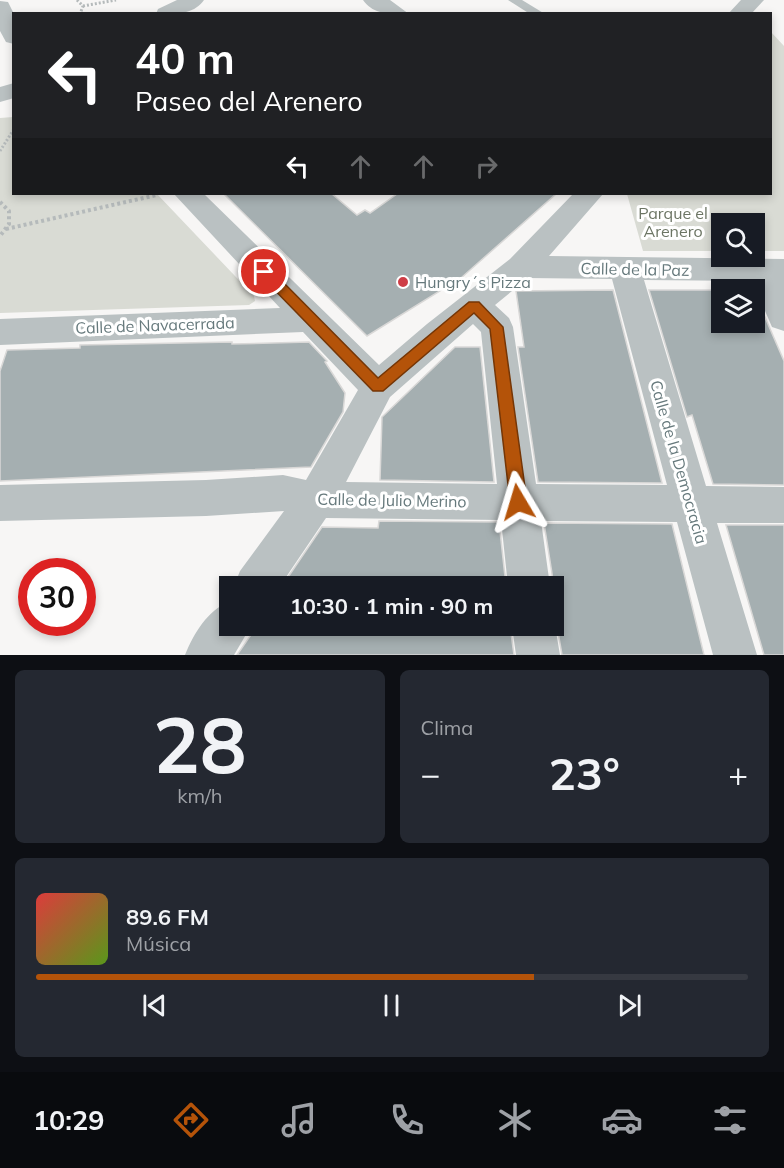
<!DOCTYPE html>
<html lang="es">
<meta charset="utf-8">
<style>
body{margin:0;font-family:Mulish,sans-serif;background:#242831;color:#f1f3f6;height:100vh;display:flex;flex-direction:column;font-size:22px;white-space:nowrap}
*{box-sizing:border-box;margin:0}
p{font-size:20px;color:#9ea1a6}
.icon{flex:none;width:33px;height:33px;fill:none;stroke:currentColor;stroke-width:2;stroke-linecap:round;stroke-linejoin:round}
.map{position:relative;height:655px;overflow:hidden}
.sheet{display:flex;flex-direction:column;gap:15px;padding:15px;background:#0d0f14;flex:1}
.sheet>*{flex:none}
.banner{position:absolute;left:12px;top:12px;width:760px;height:183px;border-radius:0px;box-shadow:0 3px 9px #0003;background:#202124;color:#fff;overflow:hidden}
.tools{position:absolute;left:711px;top:213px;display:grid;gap:12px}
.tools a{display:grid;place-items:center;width:54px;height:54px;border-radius:0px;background:#171b24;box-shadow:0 3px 9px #0003;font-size:30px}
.speed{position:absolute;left:18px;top:558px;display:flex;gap:12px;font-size:30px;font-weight:700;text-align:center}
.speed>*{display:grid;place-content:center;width:78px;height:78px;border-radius:50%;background:#171b24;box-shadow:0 3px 9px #0003;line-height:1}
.speed .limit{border:9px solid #d22;background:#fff;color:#111}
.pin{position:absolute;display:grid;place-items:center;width:51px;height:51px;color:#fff;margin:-26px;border:3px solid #fff;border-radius:50%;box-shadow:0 2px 6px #0007}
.me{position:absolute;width:66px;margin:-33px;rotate:353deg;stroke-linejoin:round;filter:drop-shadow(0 0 4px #0008)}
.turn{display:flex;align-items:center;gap:21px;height:126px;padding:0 24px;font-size:27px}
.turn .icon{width:78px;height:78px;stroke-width:2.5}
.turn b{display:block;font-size:42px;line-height:51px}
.lanes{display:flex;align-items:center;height:57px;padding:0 24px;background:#0003;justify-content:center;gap:30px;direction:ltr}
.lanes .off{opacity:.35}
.big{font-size:45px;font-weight:700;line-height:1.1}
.sheet .tile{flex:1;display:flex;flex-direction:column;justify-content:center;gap:9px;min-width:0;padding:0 21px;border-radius:9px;background:#242831}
.sheet .dial{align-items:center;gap:0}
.dial b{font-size:78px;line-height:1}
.song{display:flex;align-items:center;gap:18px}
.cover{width:72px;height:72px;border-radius:9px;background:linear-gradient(135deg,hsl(0 70% 55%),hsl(90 70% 35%))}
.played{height:6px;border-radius:3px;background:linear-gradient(90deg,#b45309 70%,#363941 70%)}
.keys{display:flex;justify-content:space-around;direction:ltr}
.heat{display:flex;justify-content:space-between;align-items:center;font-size:33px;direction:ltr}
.sheet .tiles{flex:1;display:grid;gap:15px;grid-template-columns:1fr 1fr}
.tile:last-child{grid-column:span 2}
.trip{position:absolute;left:219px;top:576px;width:345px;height:60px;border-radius:0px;background:#171b24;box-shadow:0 3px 9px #0003;font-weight:700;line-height:60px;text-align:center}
.dock{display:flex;height:96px;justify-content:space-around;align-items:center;background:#090b0e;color:#9ea1a6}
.dock .icon{width:42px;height:42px}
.dock .active{color:#b45309}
.dock b{font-size:27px;color:#f1f3f6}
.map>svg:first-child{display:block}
</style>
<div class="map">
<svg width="784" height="655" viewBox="0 0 784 655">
<rect width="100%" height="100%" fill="#f7f6f5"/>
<!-- green -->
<g fill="#d9dbd4">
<path d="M771,32L784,46V251H755L754,224H722L721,251H643L627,194H771Z"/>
<path d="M13,117L14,194H157L254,296L255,301L249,305L0,313V118Z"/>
</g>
<!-- building -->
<g fill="#a5afb1" stroke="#d9d8d7" stroke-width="1.5">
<path d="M224,194H332L357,215L365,210L370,213L397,194H556L461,278L367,336Z"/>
<path d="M613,290L662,483L538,482L518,347H524L516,291Z"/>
<path d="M649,290H722V322H754V292L784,361V485L713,484L692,415L687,417Z"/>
<path d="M232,342V344L309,342L327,361L325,362L345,393L343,412L311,467L0,481V371L7,350L80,348V345Z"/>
<path d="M455,347H480L494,482L380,480L382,417Z"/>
<path d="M379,521L499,522L506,586H282L322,527L378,528Z"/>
<path d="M544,523L672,524L704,655H562L556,620L554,618V586Z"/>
<path d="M726,525H784V655H764Z"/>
<path d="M257,626H510L514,655H237Z"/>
</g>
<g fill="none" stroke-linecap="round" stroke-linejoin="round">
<!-- path-far1 -->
<g stroke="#b5babb" stroke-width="3" stroke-dasharray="2 2" stroke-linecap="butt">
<path d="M77,0L83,6L80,14"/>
<path d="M83,6L116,0"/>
<path d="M0,151L14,129"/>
</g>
<!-- path -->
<g stroke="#b5babb" stroke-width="4" stroke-dasharray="3 3" stroke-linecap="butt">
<path d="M0,202L9,211V224L0,236"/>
<path d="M6,229L157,195"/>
</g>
<!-- lane -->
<path fill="#bac1c2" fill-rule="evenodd" d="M508,0H522L545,14H530Z"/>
<!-- street -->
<g fill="#bac1c2" fill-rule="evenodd">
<path d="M177,0H204C193,16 172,14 156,14L158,9Z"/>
<path d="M363,0H390L409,14C393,14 374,16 363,0Z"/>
<path d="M741,0H764L751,14H728Z"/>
<path d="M0,1L8,2L14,14V44L6,42L0,31Z"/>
<path d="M14,83V98L0,102V87Z"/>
<path d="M174,194H204L379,365L427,324L510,259L573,194H603L549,256L784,259V331L772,327L752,281L644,280L706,486L784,487V523H717L757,655H713L677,522L541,521L550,586H508L501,520L326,518L280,586H234L240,571L284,511L206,516L0,521V485L206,480L283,475L306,480L358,390L303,332L0,345V319L280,308ZM528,278L612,279L667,485L536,484L513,327L509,318L495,305ZM473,324L481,332L497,484L346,482L390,397Z"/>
<path d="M230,601V626H251L234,655H185C194,633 207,611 230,601Z"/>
<path d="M554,620L560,655H516L512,626H554Z"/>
</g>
</g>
<!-- route -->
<path fill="#b45309" stroke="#753606" stroke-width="1.5" d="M264,267L269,268L378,378L469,302H479L503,327L527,502L524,508L518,510L513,508L510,502L490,329L474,313L383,391H373L260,275L258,272Z"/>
<!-- markers -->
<circle fill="#ce3d46" stroke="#fff" stroke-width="2" cx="403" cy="282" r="6"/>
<g text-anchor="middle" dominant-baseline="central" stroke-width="6" stroke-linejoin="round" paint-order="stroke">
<!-- park labels -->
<g font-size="16" fill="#6c7564" stroke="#fff">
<text x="673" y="213">Parque el<tspan x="673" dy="18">Arenero</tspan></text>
</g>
<!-- street labels -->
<g font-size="16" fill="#66797c" stroke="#fff">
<text transform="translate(635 269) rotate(1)">Calle de la Paz</text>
<text transform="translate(155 325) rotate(-2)">Calle de Navacerrada</text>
<text transform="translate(679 462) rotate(74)">Calle de la Democracia</text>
<text transform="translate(392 500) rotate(1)">Calle de Julio Merino</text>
</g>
<!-- poi labels -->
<g font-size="16" fill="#66797c" stroke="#fff" text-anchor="start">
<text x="415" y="282">Hungry´s Pizza</text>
</g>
</g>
</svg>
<div class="tools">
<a><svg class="icon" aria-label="search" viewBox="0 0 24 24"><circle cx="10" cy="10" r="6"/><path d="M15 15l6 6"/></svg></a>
<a><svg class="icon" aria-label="layers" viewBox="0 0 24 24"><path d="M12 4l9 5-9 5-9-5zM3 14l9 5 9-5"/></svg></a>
</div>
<div class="speed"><div class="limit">30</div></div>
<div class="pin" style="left:264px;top:272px;background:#d93025"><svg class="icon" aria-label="arrive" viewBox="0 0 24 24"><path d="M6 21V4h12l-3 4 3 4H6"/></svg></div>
<svg class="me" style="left:518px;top:502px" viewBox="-20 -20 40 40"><path d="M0-17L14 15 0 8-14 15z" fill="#b45309" stroke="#fff" stroke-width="4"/></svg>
<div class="trip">10:30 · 1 min · 90 m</div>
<div class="banner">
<div class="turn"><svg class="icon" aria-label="left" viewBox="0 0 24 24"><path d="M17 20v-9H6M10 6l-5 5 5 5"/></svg><div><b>40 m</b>Paseo del Arenero</div></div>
<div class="lanes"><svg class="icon" aria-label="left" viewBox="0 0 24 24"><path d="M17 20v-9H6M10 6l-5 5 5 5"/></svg><svg class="icon off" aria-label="ahead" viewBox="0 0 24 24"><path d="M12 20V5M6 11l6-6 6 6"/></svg><svg class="icon off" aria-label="ahead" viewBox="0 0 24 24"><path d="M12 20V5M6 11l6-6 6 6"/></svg><svg class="icon off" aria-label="right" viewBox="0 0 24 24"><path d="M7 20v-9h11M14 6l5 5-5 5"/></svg></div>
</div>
</div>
<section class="sheet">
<div class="tiles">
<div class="tile dial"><b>28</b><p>km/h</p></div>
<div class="tile"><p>Clima</p>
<div class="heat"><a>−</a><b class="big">23°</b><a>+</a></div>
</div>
<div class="tile">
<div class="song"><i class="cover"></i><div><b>89.6 FM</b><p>Música</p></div></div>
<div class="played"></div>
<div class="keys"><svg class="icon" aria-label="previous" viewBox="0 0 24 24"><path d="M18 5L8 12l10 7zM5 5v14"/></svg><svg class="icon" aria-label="pause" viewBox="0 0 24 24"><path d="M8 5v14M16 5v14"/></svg><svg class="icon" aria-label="next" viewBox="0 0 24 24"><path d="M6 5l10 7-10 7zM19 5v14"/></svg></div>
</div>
</div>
</section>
<nav class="dock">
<b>10:29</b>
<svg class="icon active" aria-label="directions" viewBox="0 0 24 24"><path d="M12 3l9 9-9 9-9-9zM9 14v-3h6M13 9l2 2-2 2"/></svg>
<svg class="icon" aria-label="music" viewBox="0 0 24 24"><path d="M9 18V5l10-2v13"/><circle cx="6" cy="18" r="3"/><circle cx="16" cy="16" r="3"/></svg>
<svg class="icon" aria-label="phone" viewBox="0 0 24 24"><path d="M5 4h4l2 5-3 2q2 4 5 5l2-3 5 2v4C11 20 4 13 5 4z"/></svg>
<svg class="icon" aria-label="climate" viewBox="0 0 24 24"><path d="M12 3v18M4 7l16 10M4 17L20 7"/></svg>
<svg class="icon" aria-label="car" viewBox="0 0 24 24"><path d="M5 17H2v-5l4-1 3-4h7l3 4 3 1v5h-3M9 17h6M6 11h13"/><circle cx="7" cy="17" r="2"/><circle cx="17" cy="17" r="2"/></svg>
<svg class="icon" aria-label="filters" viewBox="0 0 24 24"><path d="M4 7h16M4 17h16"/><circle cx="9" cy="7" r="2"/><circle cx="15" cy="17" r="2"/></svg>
</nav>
